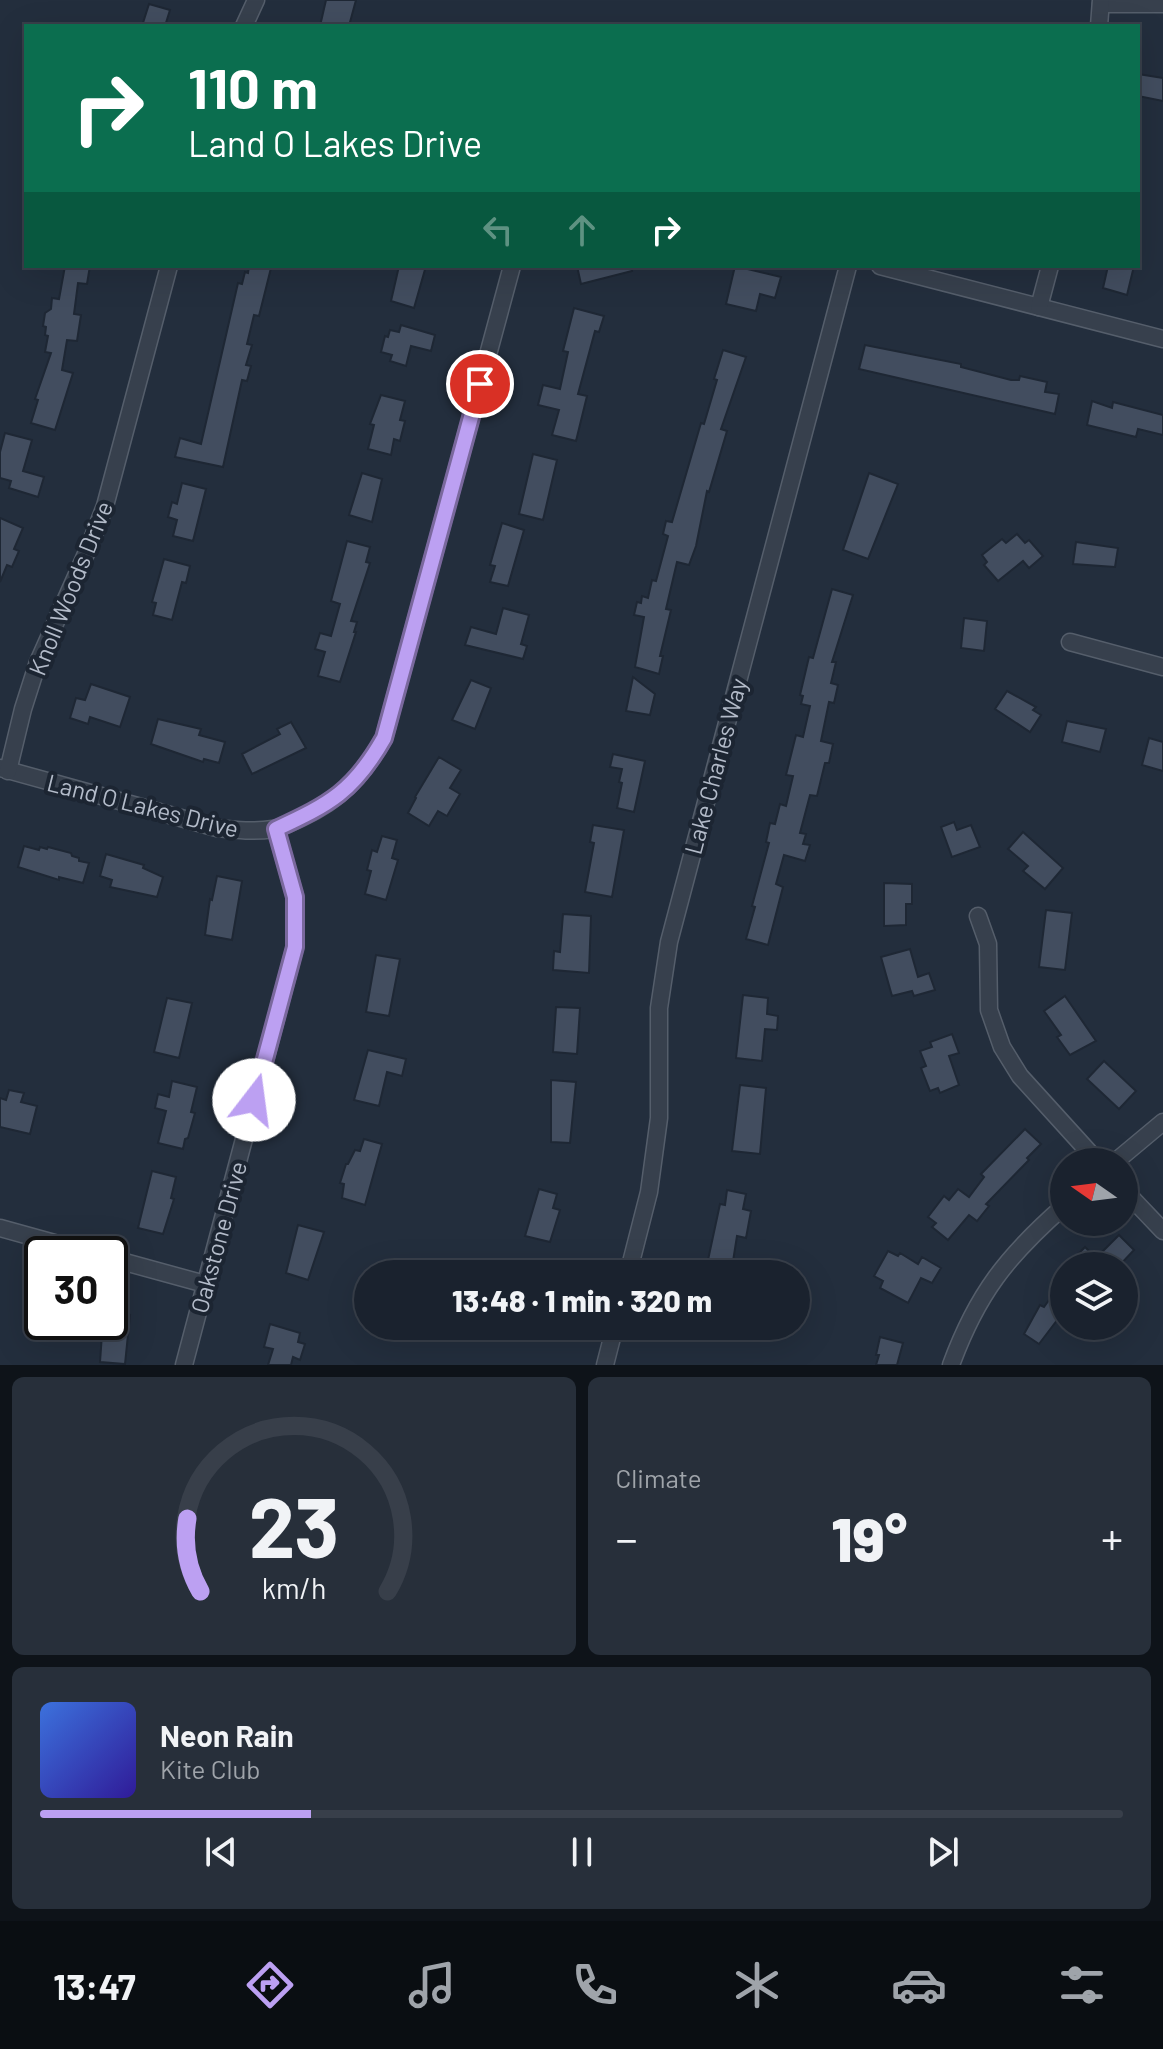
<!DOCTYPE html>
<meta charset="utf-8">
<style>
body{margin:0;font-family:Barlow,sans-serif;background:#272f3a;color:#f1f3f6;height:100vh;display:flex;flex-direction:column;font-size:30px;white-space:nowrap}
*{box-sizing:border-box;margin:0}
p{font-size:26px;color:#9fa4aa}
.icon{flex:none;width:44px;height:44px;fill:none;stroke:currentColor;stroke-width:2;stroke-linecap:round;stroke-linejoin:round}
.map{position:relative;height:1365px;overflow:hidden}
.drawer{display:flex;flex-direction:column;gap:12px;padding:12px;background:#0e1319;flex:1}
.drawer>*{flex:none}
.banner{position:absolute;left:24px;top:24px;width:1116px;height:244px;border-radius:0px;box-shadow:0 8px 32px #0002,0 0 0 2px #383f4a;background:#0b6e4f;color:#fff;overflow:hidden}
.needle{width:52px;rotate:284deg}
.tools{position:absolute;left:1050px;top:1148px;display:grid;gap:16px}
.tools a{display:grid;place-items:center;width:88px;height:88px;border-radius:50%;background:#1a222e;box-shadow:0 8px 32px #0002,0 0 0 2px #383f4a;font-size:40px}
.speed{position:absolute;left:24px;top:1236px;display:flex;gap:16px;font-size:40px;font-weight:700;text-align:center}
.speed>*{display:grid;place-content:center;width:104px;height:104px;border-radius:50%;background:#1a222e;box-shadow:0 8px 32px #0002,0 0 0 2px #383f4a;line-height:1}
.speed .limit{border:4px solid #111;border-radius:12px;background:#fff;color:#111}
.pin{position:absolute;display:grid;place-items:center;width:68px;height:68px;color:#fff;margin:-34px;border:4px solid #fff;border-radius:50%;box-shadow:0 2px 8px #0007}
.me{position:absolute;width:88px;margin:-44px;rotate:15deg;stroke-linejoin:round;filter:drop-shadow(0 0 6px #0008)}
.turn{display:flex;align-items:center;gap:28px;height:168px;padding:0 32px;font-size:36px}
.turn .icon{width:104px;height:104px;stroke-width:2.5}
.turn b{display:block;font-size:56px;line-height:68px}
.lanes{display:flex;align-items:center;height:76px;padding:0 32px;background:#0003;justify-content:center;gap:40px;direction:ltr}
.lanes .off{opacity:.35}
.big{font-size:60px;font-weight:800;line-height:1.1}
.drawer .card{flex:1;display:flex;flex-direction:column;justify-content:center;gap:12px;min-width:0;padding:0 28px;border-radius:12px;background:#272f3a}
.drawer .dial{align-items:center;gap:0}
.dial svg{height:208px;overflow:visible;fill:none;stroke:#383f4a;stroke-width:7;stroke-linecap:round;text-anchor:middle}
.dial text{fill:#f1f3f6;stroke:none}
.song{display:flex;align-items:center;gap:24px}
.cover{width:96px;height:96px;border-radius:12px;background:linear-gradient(135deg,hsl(220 70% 55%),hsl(250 70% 35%))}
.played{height:8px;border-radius:4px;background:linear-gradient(90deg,#bca0f2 25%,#383f4a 25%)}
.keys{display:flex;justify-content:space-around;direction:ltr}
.heat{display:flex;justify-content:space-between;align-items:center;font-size:44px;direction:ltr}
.drawer .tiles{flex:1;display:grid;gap:12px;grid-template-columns:1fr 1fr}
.card:last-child{grid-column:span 2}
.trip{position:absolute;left:354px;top:1260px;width:456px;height:80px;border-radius:40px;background:#1a222e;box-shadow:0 8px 32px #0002,0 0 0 2px #383f4a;font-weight:800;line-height:80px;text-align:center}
.tabs{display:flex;height:128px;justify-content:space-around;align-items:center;background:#0a0e12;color:#9fa4aa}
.tabs .icon{width:56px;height:56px}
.tabs .current{color:#bca0f2}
.tabs b{font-size:36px;color:#f1f3f6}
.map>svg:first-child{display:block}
</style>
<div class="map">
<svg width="1163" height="1365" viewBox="0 0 1163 1365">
<rect width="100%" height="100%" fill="#232e3d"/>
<!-- building -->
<g fill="#424d5f" stroke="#1e2734" stroke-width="2">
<path d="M326,0H356L349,26H320Z"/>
<path d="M149,4L170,10L165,26H142Z"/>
<path d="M1138,74L1163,78V101L1138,96Z"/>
<path d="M65,266H90L87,284L78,283L74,314L81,315L77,341L67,340L62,370L73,373L55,430L31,423L38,400L35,399L51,353L45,352L48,336L45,335L46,327L43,326L45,313L51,309L52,298L59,299Z"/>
<path d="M249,266L271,268L259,316L254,315L247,344L252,345L246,365L251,366L247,381L242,380L223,467L175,457L180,438L201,444L238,283L242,284L245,272L248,273Z"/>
<path d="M399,266H426L414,308L391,301Z"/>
<path d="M577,266H631L632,271L581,284Z"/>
<path d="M735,266L781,277L775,298L760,294L756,311L726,304Z"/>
<path d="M1108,266H1134L1127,295L1103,288Z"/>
<path d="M574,308L604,316L599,332L595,331L578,394L587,396L576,441L552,435L559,410L538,405L543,385L560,389L568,352L563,351Z"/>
<path d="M401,325L435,335L431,351L411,346L406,366L390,361L392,355L381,352L385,336L388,337L390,330L399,332Z"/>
<path d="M865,345L961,364V367L1011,380H1019L1020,376L1047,382L1045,392L1059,394L1055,414L859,369Z"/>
<path d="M723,350L746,357L721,429L727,431L709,492L707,491L696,546L689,565L677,562L666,609L671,610L660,656H663L659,674L635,667L644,617L634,615L637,602L641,603L642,596L648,598L652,580L656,581L668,536L663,534L666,521L672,522L701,423L704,424L717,380L714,379Z"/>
<path d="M381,395L405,401L400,420L405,421L400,441L394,439L391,455L368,449L374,425L370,424Z"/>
<path d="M1092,401L1112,408L1113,402L1163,415V435L1138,429L1136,437L1087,425Z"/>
<path d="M5,433L32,440L23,471L44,477L38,497L9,488L11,481L0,478V452Z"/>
<path d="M533,454L557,460L543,520L519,514Z"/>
<path d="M362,473L382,479L372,522L349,515Z"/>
<path d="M869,473L898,484L868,559L843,550Z"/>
<path d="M182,483L206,489L193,541L173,536L177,520L168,517L172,502L177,504Z"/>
<path d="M0,518L23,528L14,549L19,551L12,567L7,565L0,582Z"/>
<path d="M502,523L524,530L508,586L490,582L495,566L490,565Z"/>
<path d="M1017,534L1025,543L1029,540L1043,556L1029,568L1023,561L998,581L984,565L987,562L982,555L1002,539L1006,543Z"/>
<path d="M347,541L370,547L366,562L370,563L351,621L357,622L354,632H356L340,682L318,676L325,652L315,649L320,633L331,636L340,604L331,601Z"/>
<path d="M1076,542L1118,548L1115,567L1073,564Z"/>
<path d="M164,559L190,566L186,583L182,582L172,620L153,615L156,603L152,602Z"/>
<path d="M832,589L853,595L832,662H836L831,683L838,685L834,703L829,702L821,741L833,744L829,763H825L817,796L810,795L800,833L806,834L803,844L810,845L805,861L784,855L776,884L783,887L768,945L746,939L755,907L752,906L769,843L766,842L770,823L775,824L780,804L786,806L793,776L786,775L796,735L803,737L810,706L801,704L803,696L800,695L809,657L813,658Z"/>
<path d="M503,608L529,615L521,644L527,646L523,659L465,645L471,627L496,634Z"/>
<path d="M964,618L987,621L984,651L961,648Z"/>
<path d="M633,677L655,694L650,715L626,711Z"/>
<path d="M471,680L491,688L475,729L452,720Z"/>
<path d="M91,684L130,697L120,727L90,717L88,724L70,718L76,698L85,700Z"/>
<path d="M1007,691L1036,707L1033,710L1041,715L1030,732L995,709Z"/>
<path d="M158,719L201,729L199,735L225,742L219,763L204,759L203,762L151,744Z"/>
<path d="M1067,721L1106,729L1100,752L1062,742Z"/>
<path d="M291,722L306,748L252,774L242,754L280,734L277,729Z"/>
<path d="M1149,738L1163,742V771L1142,765Z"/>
<path d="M613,754L645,761L634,812L617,808L622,783L619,782L622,769L610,767Z"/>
<path d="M439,757L461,770L450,788L460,794L447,816L438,811L429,826L408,813L416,798L415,797Z"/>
<path d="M954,822L957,830L971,825L980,847L952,857L941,827Z"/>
<path d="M593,825L624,830L612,897L585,892L594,843L590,842Z"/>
<path d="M1023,832L1063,868L1045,889L1023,871L1028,866L1008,849Z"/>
<path d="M382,836L397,840L392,858L398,860L386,900L365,894L371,871L367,870L372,850L377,852Z"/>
<path d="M24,846L39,850L40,847L47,849L48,847L71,853L72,856L79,858V861L89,863L83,883L59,877V880L18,867Z"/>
<path d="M106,854L144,865L143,868L163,877L157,897L110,887L112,880L100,876Z"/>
<path d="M217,876L242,881L232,940L205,935L210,899L212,900Z"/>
<path d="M884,883L912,884V904H906V925L884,926Z"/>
<path d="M1046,910L1072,913L1065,970L1039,967Z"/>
<path d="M563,914L591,916L589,973L553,970L554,951L560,952Z"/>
<path d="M910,949L918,977L929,973L935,990L914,996L912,991L892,996L881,957Z"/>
<path d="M376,955L400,959L389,1016L366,1012Z"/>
<path d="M743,995L768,998L767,1014L778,1016L777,1030L765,1029L762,1061L736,1058Z"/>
<path d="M1065,996L1096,1041L1070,1055L1057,1037L1061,1035L1044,1011Z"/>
<path d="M167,998L192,1003L179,1058L154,1052Z"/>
<path d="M556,1007L580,1008L577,1054L553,1052Z"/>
<path d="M952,1034L959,1053L949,1056L959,1085L940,1093L938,1088L930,1091L921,1068L926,1066L920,1051L932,1047L930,1042Z"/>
<path d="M368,1050L406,1059L402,1076L387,1072L379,1106L354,1100Z"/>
<path d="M1104,1061L1136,1091L1119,1109L1087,1079Z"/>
<path d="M551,1080L576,1082L570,1143L551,1142Z"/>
<path d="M172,1081L197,1087L191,1112L195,1113L188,1138L185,1139L183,1149L158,1143L166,1111L155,1108L158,1094L169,1097Z"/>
<path d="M740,1085L766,1088L760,1154L732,1151Z"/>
<path d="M9,1090L24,1093L21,1102L37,1106L30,1134L0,1127V1098L6,1100Z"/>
<path d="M1025,1129L1041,1144L1027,1158L1029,1160L986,1204L989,1206L977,1221L969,1215L948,1240L932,1227L936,1223L928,1217L944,1196L949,1200L958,1189L969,1197L984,1177L981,1174Z"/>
<path d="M364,1139L382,1144L365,1205L342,1198L344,1184L340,1183L346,1164H348L355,1150L360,1151Z"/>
<path d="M152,1171L176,1177L171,1198L174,1199L163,1234L138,1228Z"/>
<path d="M539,1189L557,1194L553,1208L560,1210L550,1242L525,1236Z"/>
<path d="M727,1190L746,1194L743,1209L751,1211L746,1238L737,1236L731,1274H705L720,1204L725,1205Z"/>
<path d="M298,1225L324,1232L308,1280L286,1273Z"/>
<path d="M1119,1235L1134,1250L1119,1266H1067L1085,1247L1096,1258Z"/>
<path d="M888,1251L898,1256L900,1253L918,1264L922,1257L941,1268L932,1283L921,1278L908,1303L880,1288L883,1281L874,1276Z"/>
<path d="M1056,1290L1064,1296V1311L1039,1344L1024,1334L1040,1305L1044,1307Z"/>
<path d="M110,1313L130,1315L125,1364L100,1362L102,1334H104V1322H110Z"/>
<path d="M270,1324L300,1333L298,1342L305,1344L300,1360L293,1357L291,1365H268L273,1349L264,1347Z"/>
<path d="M675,1326H719L716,1340L674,1332Z"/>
<path d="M880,1337L903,1343L897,1365H876L879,1355H876Z"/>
</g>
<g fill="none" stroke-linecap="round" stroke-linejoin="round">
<!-- minor casing -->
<g stroke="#555e6b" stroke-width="19">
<g id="minor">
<path d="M1101,4H1163"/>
<path d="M244,26L256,0"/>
<path d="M1099,26L1101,0"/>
<path d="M880,266L1163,339"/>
<path d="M1039,307L1050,266"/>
<path d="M1070,642L1163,667"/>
<path d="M0,768L217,828C236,830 254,832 273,829C282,828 292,822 301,818C342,799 363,775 384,738L512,266"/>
<path d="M8,771L23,709L38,662L89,547L105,506L169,266"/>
<path d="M978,916L988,944L989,1010L1002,1047L1020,1076L1098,1162"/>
<path d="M1115,1162L1163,1122"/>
<path d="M1124,1190L1163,1231"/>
<path d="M0,1228L94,1254"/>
<path d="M110,1258L205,1284"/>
<path d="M628,1274L649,1192L659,1118V1008L669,942L848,266"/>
<path d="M184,1365L295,947V897L276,829"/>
<path d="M605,1365L615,1326"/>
<path d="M951,1365C977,1294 1007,1256 1064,1206"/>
</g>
</g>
<!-- minor -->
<use href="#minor" stroke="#37404d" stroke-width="16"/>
</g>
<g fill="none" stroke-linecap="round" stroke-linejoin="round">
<!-- route casing -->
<g stroke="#7a689d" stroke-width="20">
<path id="route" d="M254,1100L295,947V897L276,829C330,804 354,791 384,738L480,384"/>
</g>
<!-- route -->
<use href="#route" stroke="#bca0f2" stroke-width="14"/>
</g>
<g text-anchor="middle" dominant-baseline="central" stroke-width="8" stroke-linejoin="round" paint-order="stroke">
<!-- street labels -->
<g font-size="24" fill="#b3bbc9" stroke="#1c2532">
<text transform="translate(70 588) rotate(-68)">Knoll Woods Drive</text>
<text transform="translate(715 766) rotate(-75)">Lake Charles Way</text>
<text transform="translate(143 805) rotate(14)">Land O Lakes Drive</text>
<text transform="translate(218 1237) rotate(-75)">Oakstone Drive</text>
</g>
</g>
</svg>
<div class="tools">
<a><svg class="needle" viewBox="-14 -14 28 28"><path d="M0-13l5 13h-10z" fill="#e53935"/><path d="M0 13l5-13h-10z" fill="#9fa4aa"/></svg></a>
<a><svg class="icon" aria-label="layers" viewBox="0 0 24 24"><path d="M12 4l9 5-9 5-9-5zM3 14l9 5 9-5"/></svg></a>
</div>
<div class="speed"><div class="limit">30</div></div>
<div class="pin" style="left:480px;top:384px;background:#d93025"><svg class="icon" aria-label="arrive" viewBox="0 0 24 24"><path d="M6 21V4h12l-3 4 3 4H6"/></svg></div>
<svg class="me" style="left:254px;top:1100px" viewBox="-20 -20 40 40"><circle r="19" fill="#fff"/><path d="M0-13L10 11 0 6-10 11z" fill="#bca0f2"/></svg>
<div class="trip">13:48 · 1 min · 320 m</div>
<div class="banner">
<div class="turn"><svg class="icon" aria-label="right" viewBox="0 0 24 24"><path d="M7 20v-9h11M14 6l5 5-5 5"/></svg><div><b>110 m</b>Land O Lakes Drive</div></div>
<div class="lanes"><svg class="icon off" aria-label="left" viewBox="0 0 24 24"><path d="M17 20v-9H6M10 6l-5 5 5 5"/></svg><svg class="icon off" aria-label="ahead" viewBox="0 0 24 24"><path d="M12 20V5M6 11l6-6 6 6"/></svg><svg class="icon" aria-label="right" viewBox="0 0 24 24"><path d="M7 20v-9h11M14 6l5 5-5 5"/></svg></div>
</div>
</div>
<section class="drawer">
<div class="tiles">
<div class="card dial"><svg viewBox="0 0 100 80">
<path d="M14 69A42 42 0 1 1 86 69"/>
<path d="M14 69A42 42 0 0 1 9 41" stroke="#bca0f2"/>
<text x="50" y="56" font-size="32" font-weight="700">23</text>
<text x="50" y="72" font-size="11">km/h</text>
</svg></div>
<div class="card"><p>Climate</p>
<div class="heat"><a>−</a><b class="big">19°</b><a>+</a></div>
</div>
<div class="card">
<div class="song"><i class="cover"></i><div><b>Neon Rain</b><p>Kite Club</p></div></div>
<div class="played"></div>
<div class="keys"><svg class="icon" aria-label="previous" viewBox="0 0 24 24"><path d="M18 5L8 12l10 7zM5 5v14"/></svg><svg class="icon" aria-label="pause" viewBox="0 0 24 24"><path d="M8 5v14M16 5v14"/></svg><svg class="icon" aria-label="next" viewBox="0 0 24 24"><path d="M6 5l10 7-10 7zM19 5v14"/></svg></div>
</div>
</div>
</section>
<nav class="tabs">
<b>13:47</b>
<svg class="icon current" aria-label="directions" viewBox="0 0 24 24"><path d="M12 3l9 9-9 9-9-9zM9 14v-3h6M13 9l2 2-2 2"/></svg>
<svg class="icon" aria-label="music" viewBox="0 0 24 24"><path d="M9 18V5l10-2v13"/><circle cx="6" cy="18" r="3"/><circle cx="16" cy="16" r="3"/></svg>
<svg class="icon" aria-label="phone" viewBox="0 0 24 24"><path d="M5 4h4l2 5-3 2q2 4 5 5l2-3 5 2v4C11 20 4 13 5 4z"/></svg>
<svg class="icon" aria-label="climate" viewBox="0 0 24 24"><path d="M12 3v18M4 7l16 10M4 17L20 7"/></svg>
<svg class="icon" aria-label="car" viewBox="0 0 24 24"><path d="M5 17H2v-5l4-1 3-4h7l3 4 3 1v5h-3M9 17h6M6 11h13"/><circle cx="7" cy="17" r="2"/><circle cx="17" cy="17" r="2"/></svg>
<svg class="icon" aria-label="filters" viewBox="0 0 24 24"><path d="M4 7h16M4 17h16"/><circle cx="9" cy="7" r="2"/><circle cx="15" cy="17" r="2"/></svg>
</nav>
